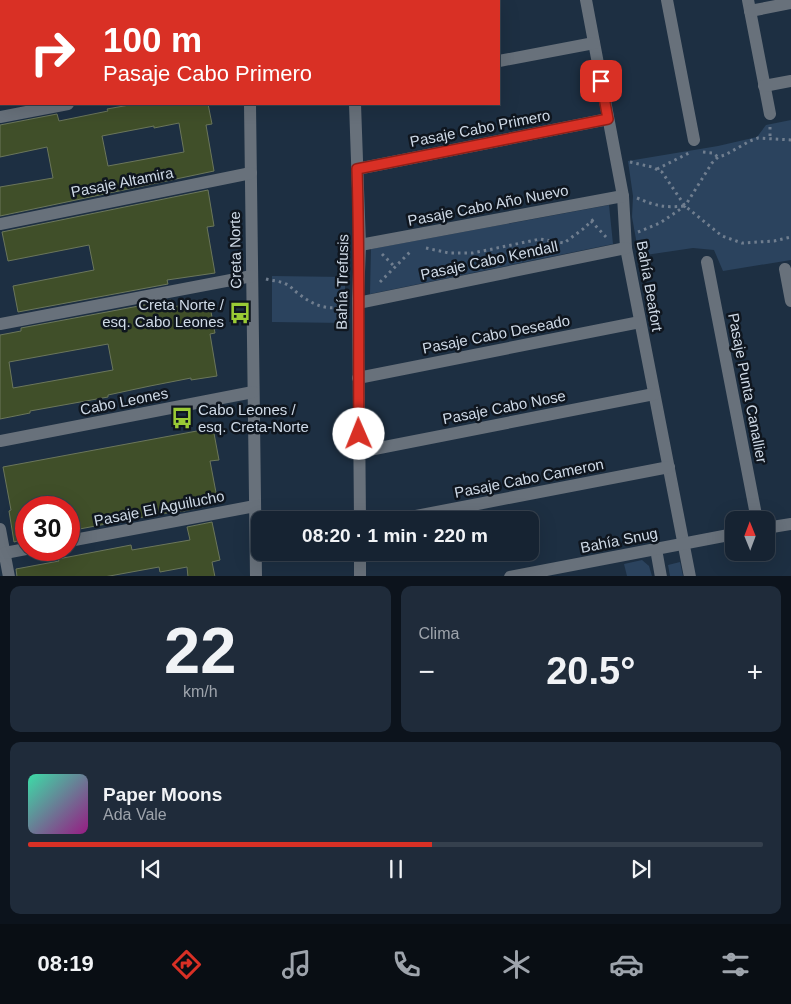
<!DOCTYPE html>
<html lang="es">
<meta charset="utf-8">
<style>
body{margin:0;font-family:Arial,sans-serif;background:#1f2b3a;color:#f1f3f6;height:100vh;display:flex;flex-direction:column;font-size:19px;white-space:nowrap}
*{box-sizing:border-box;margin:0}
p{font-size:16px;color:#9ea4ac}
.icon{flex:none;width:28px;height:28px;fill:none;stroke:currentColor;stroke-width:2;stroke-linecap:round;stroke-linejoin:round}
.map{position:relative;height:576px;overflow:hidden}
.panel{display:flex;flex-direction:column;gap:10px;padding:10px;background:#0c131c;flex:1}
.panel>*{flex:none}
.hud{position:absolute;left:0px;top:0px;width:500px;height:105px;box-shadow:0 5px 20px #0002,0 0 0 1px #35404d;background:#d93025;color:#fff;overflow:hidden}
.needle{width:32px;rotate:359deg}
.fabs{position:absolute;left:725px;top:511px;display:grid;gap:10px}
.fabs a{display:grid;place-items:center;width:50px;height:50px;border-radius:10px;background:#162332;box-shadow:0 5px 20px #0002,0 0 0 1px #35404d;font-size:25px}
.speed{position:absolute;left:15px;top:496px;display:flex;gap:10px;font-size:25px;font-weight:700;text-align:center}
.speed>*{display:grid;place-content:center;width:65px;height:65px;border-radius:50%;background:#162332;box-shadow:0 5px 20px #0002,0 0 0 1px #35404d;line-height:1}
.speed .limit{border:8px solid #d22;background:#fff;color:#111}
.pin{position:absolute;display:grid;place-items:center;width:42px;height:42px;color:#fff;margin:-21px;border-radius:10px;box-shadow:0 2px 8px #0006}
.me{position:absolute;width:55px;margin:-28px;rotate:359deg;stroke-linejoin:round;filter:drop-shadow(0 0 4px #0008)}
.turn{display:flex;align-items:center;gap:18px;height:105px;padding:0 20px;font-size:22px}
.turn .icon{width:65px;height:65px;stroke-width:2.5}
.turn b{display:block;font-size:35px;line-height:42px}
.big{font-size:38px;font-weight:800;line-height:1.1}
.panel .card{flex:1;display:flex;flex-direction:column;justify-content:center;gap:8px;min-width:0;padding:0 18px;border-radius:10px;background:#1f2b3a}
.panel .dial{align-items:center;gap:0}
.dial b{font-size:65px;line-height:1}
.song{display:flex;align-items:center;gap:15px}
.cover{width:60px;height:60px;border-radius:8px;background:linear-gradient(135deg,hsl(160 70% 55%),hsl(310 70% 35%))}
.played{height:5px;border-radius:2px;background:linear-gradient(90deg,#d93025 55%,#35404d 55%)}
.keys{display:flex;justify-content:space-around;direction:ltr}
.heat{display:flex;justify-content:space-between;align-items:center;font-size:28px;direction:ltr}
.panel .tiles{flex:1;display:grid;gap:10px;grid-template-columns:1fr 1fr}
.card:last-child{grid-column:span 2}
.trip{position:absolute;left:251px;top:511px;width:288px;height:50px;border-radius:10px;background:#162332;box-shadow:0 5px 20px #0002,0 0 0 1px #35404d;font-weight:800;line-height:50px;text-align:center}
.dock{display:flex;height:80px;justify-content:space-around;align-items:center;background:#090e14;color:#9ea4ac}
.dock .icon{width:35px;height:35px}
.dock .current{color:#d93025}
.dock b{font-size:22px;color:#f1f3f6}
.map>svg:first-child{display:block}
</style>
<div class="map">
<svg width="791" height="577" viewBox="0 0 791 577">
<rect width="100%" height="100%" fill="#1d2f42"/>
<!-- green -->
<g fill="#2b435e">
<path d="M791,120V260L723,271L714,250L693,248L639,256L632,217L633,196L628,161L718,146L757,137L766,125Z"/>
<path d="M609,205L613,244L370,294L371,249Z"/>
<path d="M272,276L345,277V323L272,322Z"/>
<path d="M642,560L649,566L652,576H627L624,564Z"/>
<path d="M680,562L683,576H670L668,565Z"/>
</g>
<!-- building -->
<g fill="#404f29" stroke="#6b765b" fill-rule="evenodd">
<path d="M135,104H208L212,124L206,125L214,171L0,216V187L53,178L47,147L0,157V125L57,114L59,121L108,111L107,109ZM179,123L184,152L108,166L102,136L154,126V128Z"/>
<path d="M208,190L214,226L207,227L215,273L167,280L168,284L18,312L13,286L94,270L89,245L8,261L2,232Z"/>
<path d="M171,300L172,307L209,301L215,333L210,334L217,376L191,380V378L150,386L108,395V397L30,411V413L0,419V335L21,331V328ZM108,344L113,370L13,388L9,362Z"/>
<path d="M213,428L219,460L210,461L218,503L184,511L159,514L69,531V508H26V539L14,542L9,511L11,510L3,467Z"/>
<path d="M212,522L220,560L212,562L215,577H188L187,567L160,572L159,567L104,577H17L16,569L59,561L58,559L131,545L132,550L190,540L187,527Z"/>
</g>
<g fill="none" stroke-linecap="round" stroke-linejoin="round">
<!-- path -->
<g stroke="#707e8f" stroke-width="3" stroke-dasharray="2.5 4" stroke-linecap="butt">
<path d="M770,127V139"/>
<path d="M703,152L713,153L718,157"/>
<path d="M630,162L652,167L662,172L685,206L722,236L742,243L774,241L791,237"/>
<path d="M657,169L689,153"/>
<path d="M637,198C656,206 665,208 685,206"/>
<path d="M591,221L606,237"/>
<path d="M638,232L660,223L685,206L712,163L718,157L725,155L750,141L758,138L791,140"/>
<path d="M426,248L449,253H473L540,239L564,243L583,229L596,217"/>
<path d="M382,254L395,267"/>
<path d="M266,279C273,281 280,281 286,284C291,286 294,291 299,294C313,305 327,311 344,306"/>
<path d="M380,282L411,251"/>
</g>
<!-- minor -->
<g stroke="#68717b" stroke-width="12">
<path d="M249,0V1"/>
<path d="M352,0V1"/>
<path d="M586,0L623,196L626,248L690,577"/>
<path d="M667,0L694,140"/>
<path d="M748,0L770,114"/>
<path d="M403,1L410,0"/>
<path d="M750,11L791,3"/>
<path d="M499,61L594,43"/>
<path d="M764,86L791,81"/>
<path d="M250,104L256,577"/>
<path d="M355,104L360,245L358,299L360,520"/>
<path d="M0,117L68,104"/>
<path d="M357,169L608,119"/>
<path d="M0,224L251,173"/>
<path d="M360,245L623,196"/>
<path d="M707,262L757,520"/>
<path d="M785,269L791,301"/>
<path d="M358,303L626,248"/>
<path d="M0,324L252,276"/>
<path d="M358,378L640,322"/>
<path d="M0,441L253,392"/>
<path d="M359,452L654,394"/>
<path d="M395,520L669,467"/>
<path d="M766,528L791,524"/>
<path d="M0,529L9,577"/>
<path d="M69,541L255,506"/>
<path d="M656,549L661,577"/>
<path d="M360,552V577"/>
<path d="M5,553L26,549"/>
<path d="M510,577L734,534"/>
</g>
</g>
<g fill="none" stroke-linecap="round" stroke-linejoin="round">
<!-- route casing -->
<g stroke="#8d1f18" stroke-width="12">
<path id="route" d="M359,434C358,345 360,257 357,169L608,119L601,81"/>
</g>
<!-- route -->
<use href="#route" stroke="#d93025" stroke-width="9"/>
</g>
<!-- icons -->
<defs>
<g id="bus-bare" transform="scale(1.725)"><path d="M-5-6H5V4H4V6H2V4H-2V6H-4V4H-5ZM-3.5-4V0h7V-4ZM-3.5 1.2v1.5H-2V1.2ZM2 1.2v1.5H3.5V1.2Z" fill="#9acb35" stroke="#0f161f" stroke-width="2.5" paint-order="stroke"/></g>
</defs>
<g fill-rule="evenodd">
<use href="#bus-bare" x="240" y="313"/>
<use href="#bus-bare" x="182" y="418"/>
</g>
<g text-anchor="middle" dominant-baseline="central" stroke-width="5" stroke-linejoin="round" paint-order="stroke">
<!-- street labels -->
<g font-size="15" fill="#cfdae7" stroke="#0f161f">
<text transform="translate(480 128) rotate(-11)">Pasaje Cabo Primero</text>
<text transform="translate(122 182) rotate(-11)">Pasaje Altamira</text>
<text transform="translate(488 205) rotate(-11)">Pasaje Cabo Año Nuevo</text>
<text transform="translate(235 250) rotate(-91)">Creta Norte</text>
<text transform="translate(489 260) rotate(-12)">Pasaje Cabo Kendall</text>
<text transform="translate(342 282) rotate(-89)">Bahía Trefusis</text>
<text transform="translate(650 286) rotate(80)">Bahía Beafort</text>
<text transform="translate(496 334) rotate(-11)">Pasaje Cabo Deseado</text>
<text transform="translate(748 388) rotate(79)">Pasaje Punta Canallier</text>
<text transform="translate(124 401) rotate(-11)">Cabo Leones</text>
<text transform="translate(504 407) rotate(-11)">Pasaje Cabo Nose</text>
<text transform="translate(529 478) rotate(-11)">Pasaje Cabo Cameron</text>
<text transform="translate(159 508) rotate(-11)">Pasaje El Aguilucho</text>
<text transform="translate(619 540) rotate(-11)">Bahía Snug</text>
</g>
<!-- poi labels -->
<g font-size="15" fill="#cfdae7" stroke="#0f161f" text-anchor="end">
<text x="224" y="304">Creta Norte /<tspan x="224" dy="17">esq. Cabo Leones</tspan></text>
<text x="198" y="409" text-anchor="start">Cabo Leones /<tspan x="198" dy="17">esq. Creta-Norte</tspan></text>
</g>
</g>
</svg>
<div class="fabs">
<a><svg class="needle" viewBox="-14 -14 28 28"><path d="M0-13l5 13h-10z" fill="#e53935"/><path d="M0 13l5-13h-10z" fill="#9ea4ac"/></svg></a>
</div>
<div class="speed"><div class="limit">30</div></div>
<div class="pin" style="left:601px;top:81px;background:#d93025"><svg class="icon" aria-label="arrive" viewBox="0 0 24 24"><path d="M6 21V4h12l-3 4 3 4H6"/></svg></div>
<svg class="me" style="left:359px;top:434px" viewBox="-20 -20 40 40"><circle r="19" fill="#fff"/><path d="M0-13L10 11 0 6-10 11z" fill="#d93025"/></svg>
<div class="trip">08:20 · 1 min · 220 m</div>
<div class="hud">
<div class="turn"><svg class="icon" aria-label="right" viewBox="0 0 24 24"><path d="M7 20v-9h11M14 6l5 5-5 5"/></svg><div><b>100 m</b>Pasaje Cabo Primero</div></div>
</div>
</div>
<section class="panel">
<div class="tiles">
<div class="card dial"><b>22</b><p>km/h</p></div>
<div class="card"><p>Clima</p>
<div class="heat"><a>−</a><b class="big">20.5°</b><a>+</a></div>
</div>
<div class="card">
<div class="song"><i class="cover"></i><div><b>Paper Moons</b><p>Ada Vale</p></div></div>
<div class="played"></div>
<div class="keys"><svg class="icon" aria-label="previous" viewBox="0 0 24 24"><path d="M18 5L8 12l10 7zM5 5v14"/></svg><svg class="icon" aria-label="pause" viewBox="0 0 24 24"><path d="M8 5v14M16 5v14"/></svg><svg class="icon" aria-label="next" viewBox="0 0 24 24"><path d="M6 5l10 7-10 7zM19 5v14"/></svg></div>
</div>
</div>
</section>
<nav class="dock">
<b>08:19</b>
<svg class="icon current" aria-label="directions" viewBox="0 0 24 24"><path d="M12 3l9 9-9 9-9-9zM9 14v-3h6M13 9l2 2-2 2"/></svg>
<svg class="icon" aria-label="music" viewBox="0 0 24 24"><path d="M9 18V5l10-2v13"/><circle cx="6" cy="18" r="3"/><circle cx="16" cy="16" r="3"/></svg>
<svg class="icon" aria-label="phone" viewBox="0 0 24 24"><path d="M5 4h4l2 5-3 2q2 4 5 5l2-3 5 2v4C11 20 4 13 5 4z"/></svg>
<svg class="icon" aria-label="climate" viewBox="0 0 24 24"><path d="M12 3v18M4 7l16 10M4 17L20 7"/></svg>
<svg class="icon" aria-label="car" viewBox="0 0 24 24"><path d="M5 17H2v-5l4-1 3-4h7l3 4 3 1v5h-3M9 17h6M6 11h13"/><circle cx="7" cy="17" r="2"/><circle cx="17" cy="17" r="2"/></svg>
<svg class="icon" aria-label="filters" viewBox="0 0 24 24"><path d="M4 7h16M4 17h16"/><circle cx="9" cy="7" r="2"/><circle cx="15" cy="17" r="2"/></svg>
</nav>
